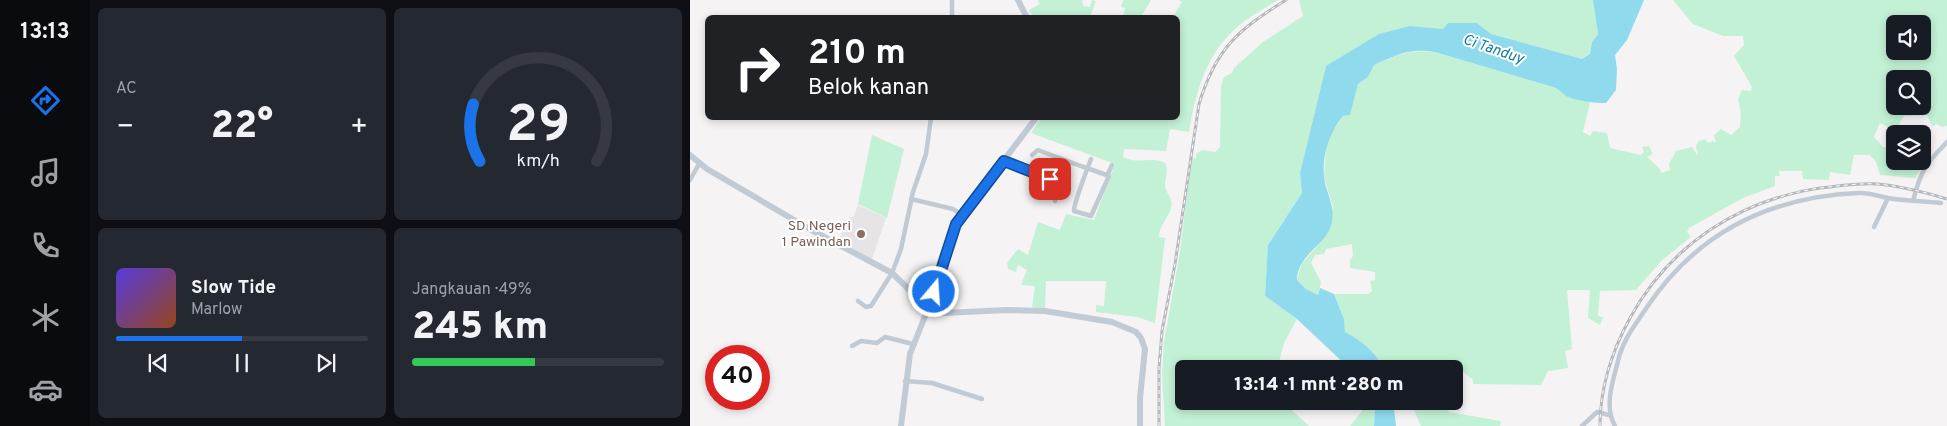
<!DOCTYPE html>
<html lang="id">
<meta charset="utf-8">
<style>
body{margin:0;font-family:Overpass,sans-serif;background:#242831;color:#f1f3f6;height:100vh;display:flex;flex-direction:column;font-size:19px;white-space:nowrap}
*{box-sizing:border-box;margin:0}
p{font-size:16px;color:#9ea1a6}
.icon{flex:none;width:28px;height:28px;fill:none;stroke:currentColor;stroke-width:2;stroke-linecap:round;stroke-linejoin:round}
.map{position:relative;flex:1;overflow:hidden}
.panel{display:flex;flex-direction:column;gap:8px;padding:8px;background:#0d0f14;width:600px}
.panel>*{flex:none}
.banner{position:absolute;left:15px;top:15px;width:475px;height:105px;border-radius:8px;box-shadow:0 2px 8px #0003;background:#202124;color:#fff;overflow:hidden}
.buttons{position:absolute;left:1196px;top:15px;display:grid;gap:10px}
.buttons a{display:grid;place-items:center;width:45px;height:45px;border-radius:8px;background:#171b24;box-shadow:0 2px 8px #0003;font-size:25px}
.speed{position:absolute;left:15px;top:345px;display:flex;gap:10px;font-size:25px;font-weight:700;text-align:center}
.speed>*{display:grid;place-content:center;width:65px;height:65px;border-radius:50%;background:#171b24;box-shadow:0 2px 8px #0003;line-height:1}
.speed .limit{border:8px solid #d22;background:#fff;color:#111}
.pin{position:absolute;display:grid;place-items:center;width:42px;height:42px;color:#fff;margin:-21px;border-radius:10px;box-shadow:0 2px 8px #0006}
.me{position:absolute;width:55px;margin:-28px;rotate:18deg;stroke-linejoin:round;filter:drop-shadow(0 0 4px #0008)}
.turn{display:flex;align-items:center;gap:18px;height:105px;padding:0 20px;font-size:22px}
.turn .icon{width:65px;height:65px;stroke-width:2.5}
.turn b{display:block;font-size:35px;line-height:42px}
.big{font-size:38px;font-weight:800;line-height:1.1}
.panel .card{flex:1;display:flex;flex-direction:column;justify-content:center;gap:8px;min-width:0;padding:0 18px;border-radius:8px;background:#242831}
.panel .dial{align-items:center;gap:0}
.dial svg{height:130px;overflow:visible;fill:none;stroke:#363941;stroke-width:7;stroke-linecap:round;text-anchor:middle}
.dial text{fill:#f1f3f6;stroke:none}
.song{display:flex;align-items:center;gap:15px}
.cover{width:60px;height:60px;border-radius:8px;background:linear-gradient(135deg,hsl(250 70% 55%),hsl(20 70% 35%))}
.played{height:5px;border-radius:2px;background:linear-gradient(90deg,#1a73e8 50%,#363941 50%)}
.keys{display:flex;justify-content:space-around;direction:ltr}
.heat{display:flex;justify-content:space-between;align-items:center;font-size:28px;direction:ltr}
.charge{height:8px;border-radius:4px;background:linear-gradient(90deg,#34c759 49%,#363941 0)}
.panel .tiles{flex:1;display:grid;gap:8px;grid-template-columns:repeat(2,1fr)}
.trip{position:absolute;left:485px;top:360px;width:288px;height:50px;border-radius:8px;background:#171b24;box-shadow:0 2px 8px #0003;font-weight:800;line-height:50px;text-align:center}
main{display:flex;flex:1;min-height:0}
.menu{display:flex;flex-direction:column;width:90px;justify-content:space-around;align-items:center;background:#090b0e;color:#9ea1a6}
.menu .icon{width:35px;height:35px}
.menu .selected{color:#1a73e8}
.menu b{font-size:22px;color:#f1f3f6}
.map>svg:first-child{display:block}
</style>
<main>
<nav class="menu">
<b>13:13</b>
<svg class="icon selected" aria-label="directions" viewBox="0 0 24 24"><path d="M12 3l9 9-9 9-9-9zM9 14v-3h6M13 9l2 2-2 2"/></svg>
<svg class="icon" aria-label="music" viewBox="0 0 24 24"><path d="M9 18V5l10-2v13"/><circle cx="6" cy="18" r="3"/><circle cx="16" cy="16" r="3"/></svg>
<svg class="icon" aria-label="phone" viewBox="0 0 24 24"><path d="M5 4h4l2 5-3 2q2 4 5 5l2-3 5 2v4C11 20 4 13 5 4z"/></svg>
<svg class="icon" aria-label="climate" viewBox="0 0 24 24"><path d="M12 3v18M4 7l16 10M4 17L20 7"/></svg>
<svg class="icon" aria-label="car" viewBox="0 0 24 24"><path d="M5 17H2v-5l4-1 3-4h7l3 4 3 1v5h-3M9 17h6M6 11h13"/><circle cx="7" cy="17" r="2"/><circle cx="17" cy="17" r="2"/></svg>
</nav>
<section class="panel">
<div class="tiles">
<div class="card"><p>AC</p>
<div class="heat"><a>−</a><b class="big">22°</b><a>+</a></div>
</div>
<div class="card dial"><svg viewBox="0 0 100 80">
<path d="M14 69A42 42 0 1 1 86 69"/>
<path d="M14 69A42 42 0 0 1 10 34" stroke="#1a73e8"/>
<text x="50" y="56" font-size="32" font-weight="700">29</text>
<text x="50" y="72" font-size="11">km/h</text>
</svg></div>
<div class="card">
<div class="song"><i class="cover"></i><div><b>Slow Tide</b><p>Marlow</p></div></div>
<div class="played"></div>
<div class="keys"><svg class="icon" aria-label="previous" viewBox="0 0 24 24"><path d="M18 5L8 12l10 7zM5 5v14"/></svg><svg class="icon" aria-label="pause" viewBox="0 0 24 24"><path d="M8 5v14M16 5v14"/></svg><svg class="icon" aria-label="next" viewBox="0 0 24 24"><path d="M6 5l10 7-10 7zM19 5v14"/></svg></div>
</div>
<div class="card"><p>Jangkauan · 49%</p><b class="big">245 km</b><div class="charge"></div></div>
</div>
</section>
<div class="map">
<svg width="1257" height="426" viewBox="0 0 1257 426">
<rect width="100%" height="100%" fill="#f5f3f3"/>
<!-- education -->
<path fill="#e6e4e5" d="M168,205L196,218L182,259L145,240L150,237L160,217L163,218Z"/>
<!-- green -->
<g fill="#c3f1d5" fill-rule="evenodd">
<path d="M348,0H392L393,6L400,7L402,0L406,1L400,17H344L339,10L350,4Z"/>
<path d="M433,0H461L452,15L454,18L433,17L435,8L431,7Z"/>
<path d="M488,0H588C573,10 556,18 543,31C515,57 505,95 499,132L480,129L476,151L434,149L433,157C449,165 461,156 475,163C479,170 475,178 475,186C476,194 484,199 481,208C478,219 469,225 469,237L475,238L465,323L447,317L406,312V305L414,306L416,281H356L355,309L342,307L345,286L331,285L337,270L328,265L326,272L318,269L317,263L328,249L338,255L348,222L370,230L376,214L404,220L425,164L341,133L351,118H488V18L483,17L492,2Z"/>
<path d="M609,0H903L908,34L902,42L900,54L891,59L801,34L787,23L753,29L720,26L636,66L610,173L612,193L578,245L575,296L607,319L594,343L587,369H494V401H577L580,406L595,404L619,426H475L472,375L474,342L490,252L501,158H506V154L512,150L525,152L530,147L531,86L534,77L542,73L544,68L573,42L613,16Z"/>
<path d="M983,0H1257V126L1252,127L1247,124L1242,126L1237,115L1214,116L1205,131L1190,123L1184,137L1193,147L1205,148V161H1232L1233,152L1239,155L1225,178L1190,175L1186,162L1180,155H1164L1160,175L1140,172L1139,180L1113,179L1112,171H1089L1090,176H1085V186L1053,198L999,228L997,232L1001,237L972,260L946,290L910,291L908,316L913,317L910,325L898,318L900,290H877L882,349L875,351L878,368L858,371L851,385L783,384V380L771,370L764,373V369H755L754,364H746L745,369H694C686,352 671,340 655,332L654,319L644,294H678L682,291L680,281L685,280V272L660,268V260L663,256L662,244L636,249L634,254L625,255L621,263L631,282L628,295L616,289L607,280L611,265L635,237L643,207L634,177L636,148L640,135L653,116L660,115L668,84L678,77L684,65C707,55 719,49 745,52L863,87L872,91L876,96L900,102L893,132L900,136L903,131L917,133L920,148L951,155L954,152L952,147L959,146L963,154L957,157L970,169L971,173L980,170L979,164L986,151L1002,147L1008,156L1006,146L1009,141L1015,139L1018,143L1023,141L1026,143L1024,135L1031,129L1041,135L1050,127L1051,114L1048,99L1052,90L1061,91L1062,87L1044,56L1054,45L1053,36H1033L1003,24ZM1205,24H1232V51H1205ZM1205,79H1232V106H1205Z"/>
<path d="M182,135L214,149L197,218L168,204Z"/>
<path d="M676,401H683L685,406L684,426H660L676,406Z"/>
<path d="M720,401H751L759,412L811,421L810,426H731Z"/>
</g>
<!-- water -->
<g fill="#90daee">
<path d="M903,0H954L937,40L925,55L927,69L926,90L916,103C908,104 884,100 876,96C872,93 869,89 863,87L745,52C719,48 707,55 684,65L678,77L668,84L660,115L653,116C639,133 632,155 634,177C636,193 645,205 642,222C638,245 607,254 607,280L616,289L628,295L630,288L644,294L654,319L655,332C671,340 686,352 694,369H660L607,319L575,296L578,245L612,193L610,173L636,66L689,34L720,26L753,29L758,23H787L801,34L892,59L900,54L902,42L908,34Z"/>
<path d="M683,401H703L706,426H684L685,406Z"/>
</g>
<g fill="none" stroke-linecap="round" stroke-linejoin="round">
<!-- street -->
<g stroke="#c1cad2" stroke-width="4.5">
<path d="M262,0V18"/>
<path d="M342,155L348,150L380,162"/>
<path d="M314,161L372,182L380,162C393,167 406,171 419,176L401,216L384,211V209C388,192 395,175 401,159"/>
<path d="M417,176L422,165"/>
<path d="M0,180L9,164"/>
<path d="M221,199L263,209L272,215"/>
<path d="M365,201L372,182"/>
<path d="M1223,201C1231,170 1235,165 1257,142"/>
<path d="M1184,227L1198,198"/>
<path d="M168,301L176,307L181,306L202,273L211,249L223,192L236,154L241,118"/>
<path d="M162,346L171,341L187,343L195,337L223,344"/>
<path d="M215,381L242,383L292,399"/>
<path d="M892,426L907,412L919,415"/>
<path d="M925,426C913,406 924,378 929,357C934,339 945,325 955,310C1005,234 1078,197 1168,193C1178,192 1188,196 1198,198C1215,201 1233,201 1251,203"/>
</g>
<!-- secondary -->
<g stroke="#c1cbd6" stroke-width="6">
<path d="M328,0L337,18"/>
<path d="M0,155L17,169L123,231L202,273L238,308L254,313L317,310L355,311L422,322L446,332L451,338L455,349L450,398V426"/>
<path d="M211,426L220,354L241,301L264,230L272,215L346,118"/>
</g>
<!-- rail casing -->
<g stroke="#b5b8bd" stroke-width="3">
<g id="rail">
<path d="M469,426V368L472,331L485,264L509,104C526,48 548,30 596,0"/>
<path d="M910,426C910,387 922,351 940,318C980,245 1049,200 1130,188C1149,186 1167,183 1187,184C1211,186 1234,192 1257,199"/>
</g>
</g>
<!-- rail -->
<use href="#rail" stroke="#fff" stroke-width="1" stroke-dasharray="4" stroke-linecap="butt"/>
</g>
<g fill="none" stroke-linecap="round" stroke-linejoin="round">
<!-- route casing -->
<g stroke="#114b97" stroke-width="12">
<path id="route" d="M244,292L266,224L314,161L360,179"/>
</g>
<!-- route -->
<use href="#route" stroke="#1a73e8" stroke-width="9"/>
</g>
<!-- markers -->
<circle fill="#8d6e63" stroke="#fff" stroke-width="2" cx="171" cy="234" r="5"/>
<g text-anchor="middle" dominant-baseline="central" stroke-width="4" stroke-linejoin="round" paint-order="stroke">
<!-- education labels -->
<g font-size="14" fill="#785e54" stroke="#fff" text-anchor="end">
<text x="161" y="226">SD Negeri<tspan x="161" dy="16">1 Pawindan</tspan></text>
</g>
<!-- water labels -->
<g font-size="15" font-style="italic" fill="#0c7c9b" stroke="#fff">
<text transform="translate(803 50) rotate(19)">Ci Tanduy</text>
</g>
</g>
</svg>
<div class="buttons">
<a><svg class="icon" aria-label="sound" viewBox="0 0 24 24"><path d="M4 9h4l5-4v14l-5-4H4zM17 9q2 3 0 6"/></svg></a>
<a><svg class="icon" aria-label="search" viewBox="0 0 24 24"><circle cx="10" cy="10" r="6"/><path d="M15 15l6 6"/></svg></a>
<a><svg class="icon" aria-label="layers" viewBox="0 0 24 24"><path d="M12 4l9 5-9 5-9-5zM3 14l9 5 9-5"/></svg></a>
</div>
<div class="speed"><div class="limit">40</div></div>
<div class="pin" style="left:360px;top:179px;background:#d93025"><svg class="icon" aria-label="arrive" viewBox="0 0 24 24"><path d="M6 21V4h12l-3 4 3 4H6"/></svg></div>
<svg class="me" style="left:244px;top:292px" viewBox="-20 -20 40 40"><circle r="17" fill="#1a73e8" stroke="#fff" stroke-width="3"/><path d="M0-11L8 9 0 5-8 9z" fill="#fff"/></svg>
<div class="trip">13:14 · 1 mnt · 280 m</div>
<div class="banner">
<div class="turn"><svg class="icon" aria-label="right" viewBox="0 0 24 24"><path d="M7 20v-9h11M14 6l5 5-5 5"/></svg><div><b>210 m</b>Belok kanan</div></div>
</div>
</div>
</main>
